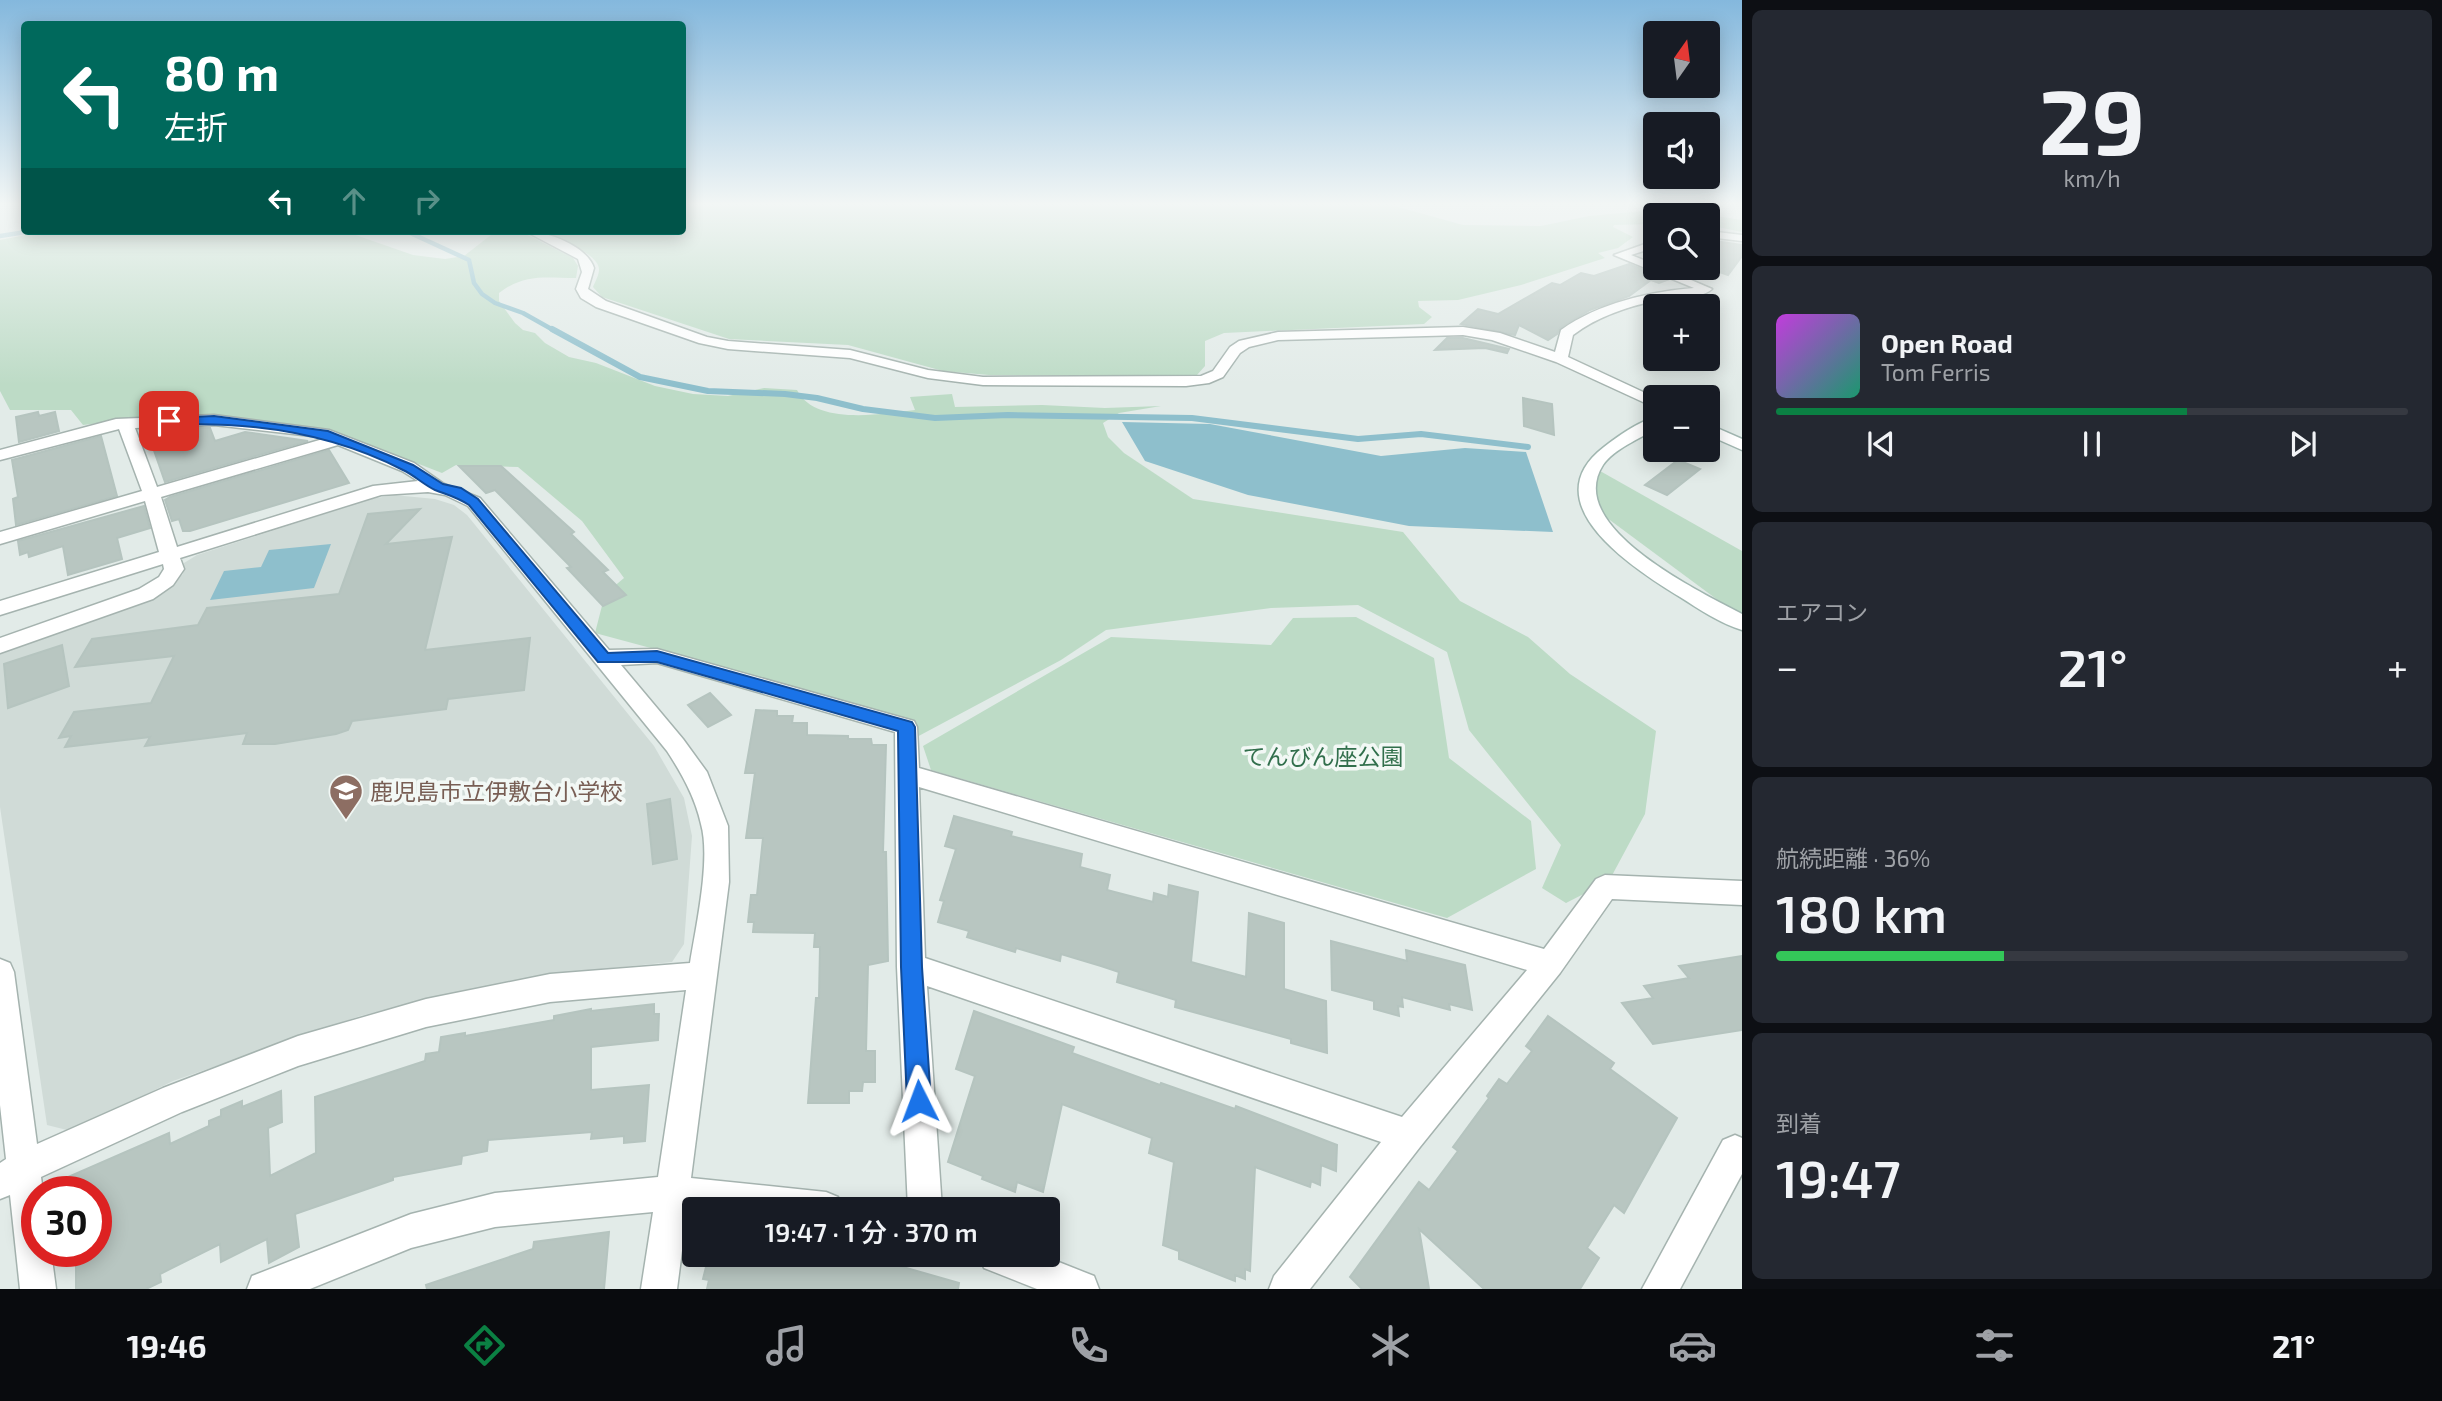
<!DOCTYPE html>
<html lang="ja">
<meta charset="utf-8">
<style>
body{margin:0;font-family:"Exo 2","Noto Sans JP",sans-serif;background:#242831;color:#f1f3f6;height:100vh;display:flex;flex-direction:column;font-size:26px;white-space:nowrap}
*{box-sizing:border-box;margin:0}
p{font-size:23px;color:#9ea1a6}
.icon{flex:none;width:38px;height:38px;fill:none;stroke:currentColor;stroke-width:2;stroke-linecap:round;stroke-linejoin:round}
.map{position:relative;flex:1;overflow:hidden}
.details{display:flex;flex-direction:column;gap:10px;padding:10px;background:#0d0f14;width:700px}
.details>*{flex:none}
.hud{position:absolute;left:21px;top:21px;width:665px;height:214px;border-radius:7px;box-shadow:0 4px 18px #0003;background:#00695c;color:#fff;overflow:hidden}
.needle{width:46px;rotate:14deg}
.controls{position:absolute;left:1643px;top:21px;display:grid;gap:14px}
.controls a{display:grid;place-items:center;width:77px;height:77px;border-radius:7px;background:#171b24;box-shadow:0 4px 18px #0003;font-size:35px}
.speed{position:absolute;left:21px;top:1176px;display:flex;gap:14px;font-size:35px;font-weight:700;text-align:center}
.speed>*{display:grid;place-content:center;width:91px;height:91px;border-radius:50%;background:#171b24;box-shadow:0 4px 18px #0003;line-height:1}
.speed .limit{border:10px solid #d22;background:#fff;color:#111}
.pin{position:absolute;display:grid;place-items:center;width:60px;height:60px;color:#fff;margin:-30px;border-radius:14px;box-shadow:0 4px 10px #0006}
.me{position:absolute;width:77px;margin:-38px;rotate:357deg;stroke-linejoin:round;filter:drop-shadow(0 0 5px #0008)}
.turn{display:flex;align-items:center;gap:24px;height:147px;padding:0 28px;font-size:32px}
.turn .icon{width:91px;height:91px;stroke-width:2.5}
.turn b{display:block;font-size:49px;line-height:60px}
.lanes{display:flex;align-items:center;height:66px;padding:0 28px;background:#0003;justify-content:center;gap:35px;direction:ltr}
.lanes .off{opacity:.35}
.big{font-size:52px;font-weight:600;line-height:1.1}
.details .tile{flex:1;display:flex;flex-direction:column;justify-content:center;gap:10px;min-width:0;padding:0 24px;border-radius:10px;background:#242831}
.details .dial{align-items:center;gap:0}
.dial b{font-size:91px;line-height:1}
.song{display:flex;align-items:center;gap:21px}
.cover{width:84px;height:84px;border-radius:10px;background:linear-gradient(135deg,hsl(290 70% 55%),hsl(160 70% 35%))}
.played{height:7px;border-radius:4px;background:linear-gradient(90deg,#0b8043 65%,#363941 65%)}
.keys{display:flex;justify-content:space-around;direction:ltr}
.heat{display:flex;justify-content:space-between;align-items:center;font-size:38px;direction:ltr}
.charge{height:10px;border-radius:5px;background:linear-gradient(90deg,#34c759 36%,#363941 0)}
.trip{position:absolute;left:682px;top:1197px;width:378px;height:70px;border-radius:7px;background:#171b24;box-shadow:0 4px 18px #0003;font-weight:600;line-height:70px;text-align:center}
.tab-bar{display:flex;height:112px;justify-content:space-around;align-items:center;background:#090b0e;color:#9ea1a6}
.tab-bar .icon{width:49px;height:49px}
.tab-bar .active{color:#0b8043}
.tab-bar b{font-size:32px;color:#f1f3f6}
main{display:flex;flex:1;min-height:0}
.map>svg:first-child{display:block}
</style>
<main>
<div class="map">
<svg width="1742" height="1289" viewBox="0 0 1742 1289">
<rect width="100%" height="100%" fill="#e2ebe8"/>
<!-- built -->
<path fill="#d0dbd7" d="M394,495L435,499L454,505L467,515L654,746L684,798L692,836L684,944L672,962L551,974L446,995L360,1016L173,1081L71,1131L47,1125L0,807V654L146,602L183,574L184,563L197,555L371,499Z"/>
<!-- green -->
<g fill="#bddbc6">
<path d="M683,205H1391L1463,225L1541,226L1589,216L1666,209L1742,220V232L1708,225V215H1656L1655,224L1614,225L1613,227L1633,237L1618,248L1598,253L1605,258L1521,285L1458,300L1418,301L1419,307L1432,317L1424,324L1224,333L1205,341V366L1197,375H989L943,371L848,345L729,339L602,297L593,287C595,282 599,275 599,270C600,254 556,237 543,231H682Z"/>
<path d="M47,231H344L413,255L445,259L464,256L496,231H520L573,258L578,266L576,278C545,278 525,273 499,293V301L515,323L523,330L535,333L545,343L569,357L596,363L655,386L693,394L728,396L764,388L797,390C815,426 882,414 915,410L910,397L952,394L955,407L1042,405L1105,408L1161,406L1119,413L1103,423L1108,437L1124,453L1193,499L1403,532L1460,601L1528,637L1570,674L1656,731L1645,814L1609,881L1566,903L1542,888L1561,845L1469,730L1447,652L1358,605L1271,608L1106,630L1061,660L913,739L836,698L595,633L605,594L624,578L582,521L518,467L456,465L442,473L370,445L299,428L140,418L83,425L71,410H10L0,391V240Z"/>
<path d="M1593,467L1742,551V618L1599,512Z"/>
<path d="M1356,617L1434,658L1449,758L1531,821L1536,869L1447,918L931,770L923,746L1111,637L1271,645L1293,618Z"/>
</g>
<!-- water -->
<g fill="#8ebfcc">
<path d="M1122,422L1210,424L1381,456L1465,448L1526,452L1553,532L1409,526L1248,495L1145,461Z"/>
<path d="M331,544L314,588L210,600L224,571L261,567L269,550Z"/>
</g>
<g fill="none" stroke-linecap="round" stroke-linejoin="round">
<!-- stream-far1 -->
<g stroke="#8ebfcc" stroke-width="4.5">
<path d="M406,231L469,260L474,283L482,294L495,303L523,313L555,331"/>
<path d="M0,236L32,231"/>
</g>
<!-- stream -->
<path stroke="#8ebfcc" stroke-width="6" d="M552,329L640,377L708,391L785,394L817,398L863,409L935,418L1008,415L1192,418L1358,439L1421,434L1528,447"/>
</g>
<!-- building -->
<g fill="#b8c6c1" stroke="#b5c4bf" stroke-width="2">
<path d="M1708,240L1742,245V256L1728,275L1708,268Z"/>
<path d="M1629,264L1667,280L1659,283L1651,280L1629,296L1590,310L1560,328L1557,334L1548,340L1519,325L1515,335L1461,324L1478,309L1498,314L1552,283L1560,285L1581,273L1594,276Z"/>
<path d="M1447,338H1463L1509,349L1507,353L1485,348L1435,350Z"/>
<path d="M1523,398L1552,404L1554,435L1524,426Z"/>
<path d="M38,412L39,416L55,412L59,431L19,442L16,417Z"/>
<path d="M194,428H210L215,441L245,432L308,441L165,482L149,436Z"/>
<path d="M101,436L117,496L16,525L13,499L18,497L12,460Z"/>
<path d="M329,450L349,483L190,531H183L179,519L172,521L165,500L170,497Z"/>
<path d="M1678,460L1700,469L1667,495L1645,485Z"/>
<path d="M459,466H501L574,532L571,534L608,570L603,572L626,595L603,606L567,568L571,567L499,494L495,490L486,493Z"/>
<path d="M144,506L150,528L117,538L122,559L68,575L63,546L29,557L28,552L20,555L18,541Z"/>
<path d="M420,509L386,544L452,537L425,650L530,638L524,690L448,699L446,709L352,721L348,730L336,734L275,744H243L247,733L145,746L150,737L65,747L71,736L59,738L74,712L151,703L174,656L75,667L92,639L198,625L207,608L339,594L368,514Z"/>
<path d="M62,645L69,686L8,708L4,664Z"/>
<path d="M710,693L731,715L708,727L688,705Z"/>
<path d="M756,710L777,711V716H793L792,723H807V735L848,736V739H871L872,745H886L883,852H886L888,961L868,965L866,1051H875V1082H863L862,1091H849V1103H808L816,998H819L820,947H814L815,933L753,932L754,922H748L751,895H757L763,838H746L755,773H745Z"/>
<path d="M670,799L677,859L653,864L647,804Z"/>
<path d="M954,816L1012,832L1011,836L1082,854L1080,867L1110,875L1107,890L1153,902L1154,893L1168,897L1169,885L1198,892L1191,962L1246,977L1249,913L1284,923V989L1326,1001L1327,1053L1291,1043V1039L1175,1007L1176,1000L1117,982L1119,972L1101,966L1061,954L1060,961L1016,948L1015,952L967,937L969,931L938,922L944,901L940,900L956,849L945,846Z"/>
<path d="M1331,941L1407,961L1406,950L1465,965L1472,1010L1449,1004L1450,1010L1402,997L1403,1007L1398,1006L1399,1016L1374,1009V1001L1332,990Z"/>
<path d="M1742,956V1030L1653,1044L1622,1003L1653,998L1644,986L1689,978L1679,966Z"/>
<path d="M654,1004V1014H659L658,1040L591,1047V1090L649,1085L645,1141L624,1143V1136L591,1139L592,1132L488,1140L487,1151L462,1156L461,1164L393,1177V1180L295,1214L299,1247L269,1263L267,1239L221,1262L220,1244L160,1274L161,1282L146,1289H76V1258L89,1251H96V1192H46L45,1187L169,1133L170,1144L209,1126V1121L221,1116V1110L242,1101V1107L281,1091L282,1122L268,1128L270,1176L316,1153L315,1097L425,1061L426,1054L439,1052L441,1037L465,1033V1036L554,1020V1016L591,1009V1011Z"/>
<path d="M974,1011L1074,1047L1072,1053L1160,1085L1161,1083L1235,1109L1236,1106L1337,1145L1336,1171L1321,1165L1320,1185L1311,1181L1310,1187L1255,1167L1250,1271L1245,1269V1279L1235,1275V1281L1179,1259V1251L1163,1245L1174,1162L1149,1153L1152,1138L1062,1104L1043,1192L1017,1182L1015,1192L982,1179L983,1176L948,1162L975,1076L956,1069Z"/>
<path d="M1548,1016L1614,1063L1610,1069L1677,1118L1624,1213L1614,1205L1587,1248L1599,1258L1580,1289H1484L1419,1229L1429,1289H1362L1350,1277L1419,1182L1429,1190L1458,1151L1453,1147L1489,1098L1487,1096L1499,1079L1507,1084L1532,1051L1526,1046Z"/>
<path d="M609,1232L604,1289H427L426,1285L533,1249L534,1242Z"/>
<path d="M709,1255H861L959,1283L958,1289H707L709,1280L703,1279Z"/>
</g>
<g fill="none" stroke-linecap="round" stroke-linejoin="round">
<!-- street casing -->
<g stroke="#a5b3af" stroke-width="3">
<g id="street">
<path d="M525,231C547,231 587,246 594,268L588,289L606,301L707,337L728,341L850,350L928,370L983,377L1201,376L1213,371L1230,347L1239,341L1278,332L1463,327L1500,333L1555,352L1561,330C1599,303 1648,292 1694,288L1614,255L1656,240V247L1631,255L1656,265V268H1663L1712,289C1700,300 1675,297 1659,300C1629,306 1598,316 1573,335L1568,357L1656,398V408L1556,362L1492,340L1463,335L1278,340L1249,347L1240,353L1223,377L1209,383L1186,386L983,385L928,378L850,358L728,349L699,343L596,307L581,298L576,289L582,272L578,259Z"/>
<path d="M1708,231L1742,235V241L1708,237Z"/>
<path d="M214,415L329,430L414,463L444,484L480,498L609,650L657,649L914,721L917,727L919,768L1544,949L1596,879L1605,875L1742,881V905L1612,899L1560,973L1420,1147L1310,1289H1269L1274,1276L1381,1142L927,986L942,1209H908L897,967L895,732L657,663L621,665L683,739L707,772L728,826L729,882L691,1178L826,1192L838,1197L843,1209H695V1212H687L677,1289H641L653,1212L495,1227L411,1248L310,1289H247L252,1276L411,1214L495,1193L658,1177L686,990L550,1002L426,1027L298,1066L182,1112L41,1177L43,1192H37V1251H51L56,1289H20L10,1195L0,1199V1163L6,1159L0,1105V959L10,963L14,972L37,1144L163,1088L298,1036L426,999L550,974L690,963C696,926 711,859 701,824C695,797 682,774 667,751L468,506L445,495L428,492L381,495L180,558L184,569L173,585L153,599L0,653V638L139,589L159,577L164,569L163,564L0,615V601L159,552L145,501L0,544V532L142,491L119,429L0,460V450L116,419ZM214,425L320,437L323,439L157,487L135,428ZM338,445L402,471L418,481L373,486L177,547L161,497ZM919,787L1527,970L1402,1117L925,958Z"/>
<path d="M1735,1135L1742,1138V1174L1680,1289H1642L1723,1140Z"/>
<path d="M979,1255H1041L1094,1276L1099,1289H1037L984,1268Z"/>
</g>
</g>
<!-- secondary casing -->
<g stroke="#a1b6b0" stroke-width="3">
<g id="secondary">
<path d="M1656,417V429C1639,439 1614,449 1603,465C1563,527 1701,592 1742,614V630C1721,624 1699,609 1680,597C1634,569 1531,503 1604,447C1618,436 1638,422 1656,417Z"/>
<path d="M1708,424L1742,439V450L1708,435Z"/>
</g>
</g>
<!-- street -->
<use href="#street" fill="#fff" fill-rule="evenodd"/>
<!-- secondary -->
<use href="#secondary" fill="#fff" fill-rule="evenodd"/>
</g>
<!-- sky -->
<linearGradient id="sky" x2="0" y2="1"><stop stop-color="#84b8dd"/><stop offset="0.53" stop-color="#f2f6f5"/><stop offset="1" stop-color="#f2f6f5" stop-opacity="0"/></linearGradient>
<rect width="1742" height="385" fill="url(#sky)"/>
<!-- route -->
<path fill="#1a73e8" stroke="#114b97" stroke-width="2" d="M214,416L328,431L413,465L443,484L461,488L478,499L608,653L657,651L912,722L915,727L922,967L931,1101L927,1110L919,1114L910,1110L907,1101L901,967L898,731L657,662H598L469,505C457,497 448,495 435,490C424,485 414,475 403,470C331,433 250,421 169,425L163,421L169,418Z"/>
<!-- icons -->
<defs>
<g id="school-pin" transform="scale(1.75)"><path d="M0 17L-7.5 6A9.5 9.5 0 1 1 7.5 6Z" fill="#8d6e63" stroke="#f2f8f5"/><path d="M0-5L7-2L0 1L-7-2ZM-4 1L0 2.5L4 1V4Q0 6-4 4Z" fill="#fff"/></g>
</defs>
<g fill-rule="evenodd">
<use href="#school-pin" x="346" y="791"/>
</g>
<g text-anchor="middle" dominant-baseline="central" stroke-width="7" stroke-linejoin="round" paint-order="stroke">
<!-- park labels -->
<g font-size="23" fill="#316f4c" stroke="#f2f8f5">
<text x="1323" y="756">てんびん座公園</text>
</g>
<!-- education labels -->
<g font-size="23" fill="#785e54" stroke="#f2f8f5" text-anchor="start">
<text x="370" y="791">鹿児島市立伊敷台小学校</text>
</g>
</g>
</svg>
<div class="controls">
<a><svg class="needle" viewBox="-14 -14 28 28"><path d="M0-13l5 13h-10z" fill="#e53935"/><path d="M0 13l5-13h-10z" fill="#9ea1a6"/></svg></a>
<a><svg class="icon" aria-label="sound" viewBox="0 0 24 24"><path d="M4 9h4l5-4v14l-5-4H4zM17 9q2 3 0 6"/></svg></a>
<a><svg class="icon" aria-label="search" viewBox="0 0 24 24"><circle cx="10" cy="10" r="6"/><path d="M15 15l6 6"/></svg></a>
<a>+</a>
<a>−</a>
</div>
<div class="speed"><div class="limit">30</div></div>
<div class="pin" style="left:169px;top:421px;background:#d93025"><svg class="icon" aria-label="arrive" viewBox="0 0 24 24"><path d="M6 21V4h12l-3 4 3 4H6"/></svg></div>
<svg class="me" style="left:919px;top:1101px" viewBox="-20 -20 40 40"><path d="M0-17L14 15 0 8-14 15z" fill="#1a73e8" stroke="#fff" stroke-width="4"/></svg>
<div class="trip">19:47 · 1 分 · 370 m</div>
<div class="hud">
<div class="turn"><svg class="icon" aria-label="left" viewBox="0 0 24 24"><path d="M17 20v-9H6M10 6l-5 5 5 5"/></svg><div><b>80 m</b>左折</div></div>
<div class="lanes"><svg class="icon" aria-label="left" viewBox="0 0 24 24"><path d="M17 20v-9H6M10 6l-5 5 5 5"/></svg><svg class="icon off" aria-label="ahead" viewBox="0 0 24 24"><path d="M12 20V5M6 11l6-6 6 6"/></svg><svg class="icon off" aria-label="right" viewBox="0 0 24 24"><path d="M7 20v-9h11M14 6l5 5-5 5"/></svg></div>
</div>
</div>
<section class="details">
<div class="tile dial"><b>29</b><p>km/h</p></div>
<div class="tile">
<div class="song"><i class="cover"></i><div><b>Open Road</b><p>Tom Ferris</p></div></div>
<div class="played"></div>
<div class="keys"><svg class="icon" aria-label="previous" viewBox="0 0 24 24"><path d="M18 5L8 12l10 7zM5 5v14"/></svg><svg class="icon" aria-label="pause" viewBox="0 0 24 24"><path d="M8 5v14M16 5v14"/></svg><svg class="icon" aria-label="next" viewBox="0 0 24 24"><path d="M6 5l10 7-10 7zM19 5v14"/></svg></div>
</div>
<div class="tile"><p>エアコン</p>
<div class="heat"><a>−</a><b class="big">21°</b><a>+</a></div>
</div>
<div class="tile"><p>航続距離 · 36%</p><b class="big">180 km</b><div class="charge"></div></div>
<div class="tile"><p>到着</p><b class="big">19:47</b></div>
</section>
</main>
<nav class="tab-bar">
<b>19:46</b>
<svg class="icon active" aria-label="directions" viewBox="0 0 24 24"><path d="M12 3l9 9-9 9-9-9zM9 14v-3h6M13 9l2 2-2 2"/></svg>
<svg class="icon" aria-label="music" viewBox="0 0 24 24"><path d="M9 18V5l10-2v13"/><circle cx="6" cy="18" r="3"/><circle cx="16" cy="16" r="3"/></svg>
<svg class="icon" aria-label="phone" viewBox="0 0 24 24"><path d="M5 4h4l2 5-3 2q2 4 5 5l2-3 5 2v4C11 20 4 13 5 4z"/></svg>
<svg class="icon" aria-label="climate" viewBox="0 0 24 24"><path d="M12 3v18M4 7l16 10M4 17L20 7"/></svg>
<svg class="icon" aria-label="car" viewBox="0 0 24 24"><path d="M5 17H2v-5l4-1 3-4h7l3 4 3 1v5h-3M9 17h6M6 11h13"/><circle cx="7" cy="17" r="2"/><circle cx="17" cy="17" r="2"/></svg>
<svg class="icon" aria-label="filters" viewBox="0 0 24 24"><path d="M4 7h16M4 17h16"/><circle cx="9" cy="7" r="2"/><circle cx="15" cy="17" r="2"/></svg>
<b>21°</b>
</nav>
